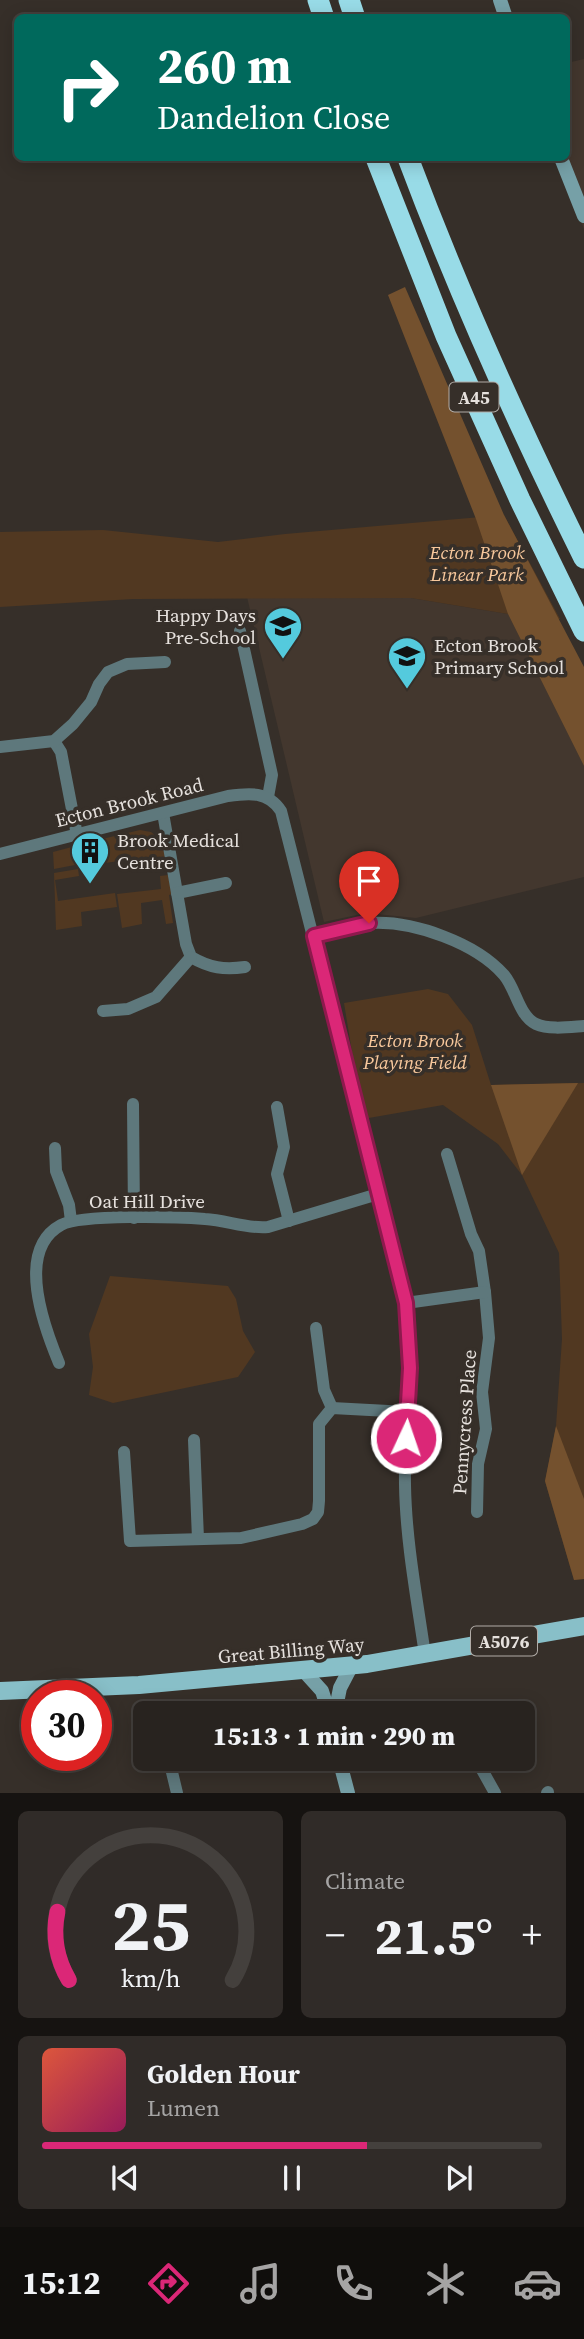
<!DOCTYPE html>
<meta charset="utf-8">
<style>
body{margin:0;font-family:"Source Serif 4",serif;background:#302b28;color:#f1f3f6;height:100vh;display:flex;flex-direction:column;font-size:26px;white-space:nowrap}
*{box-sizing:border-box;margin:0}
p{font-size:23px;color:#a5a4a4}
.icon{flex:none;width:38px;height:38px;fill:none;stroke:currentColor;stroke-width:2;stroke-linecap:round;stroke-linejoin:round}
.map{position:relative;height:1793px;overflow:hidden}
.drawer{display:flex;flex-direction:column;gap:18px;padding:18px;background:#161311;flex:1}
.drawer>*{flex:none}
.top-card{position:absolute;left:14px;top:14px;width:556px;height:147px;border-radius:10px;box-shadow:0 4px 18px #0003,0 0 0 2px #44403d;background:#00695c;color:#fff;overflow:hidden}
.speed{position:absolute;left:21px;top:1680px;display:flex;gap:14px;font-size:35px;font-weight:700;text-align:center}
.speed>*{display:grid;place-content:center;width:91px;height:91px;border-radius:50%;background:#28231f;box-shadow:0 4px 18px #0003,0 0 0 2px #44403d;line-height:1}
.speed .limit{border:10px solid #d22;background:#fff;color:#111}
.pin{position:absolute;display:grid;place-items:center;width:60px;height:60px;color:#fff;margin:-72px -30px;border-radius:50% 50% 50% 0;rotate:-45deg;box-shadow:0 0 7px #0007}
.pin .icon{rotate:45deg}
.me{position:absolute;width:77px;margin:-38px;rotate:3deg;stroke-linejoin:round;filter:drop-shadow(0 0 5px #0008)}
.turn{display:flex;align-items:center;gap:24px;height:147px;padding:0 28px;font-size:32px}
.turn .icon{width:91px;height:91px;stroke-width:2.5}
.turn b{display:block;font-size:49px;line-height:60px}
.big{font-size:52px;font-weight:800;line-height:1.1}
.drawer .card{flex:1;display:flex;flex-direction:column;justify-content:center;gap:10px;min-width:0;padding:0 24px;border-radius:10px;background:#302b28}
.drawer .dial{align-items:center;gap:0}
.dial svg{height:182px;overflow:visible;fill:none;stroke:#44403d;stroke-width:7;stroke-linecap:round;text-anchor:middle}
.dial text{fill:#f1f3f6;stroke:none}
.song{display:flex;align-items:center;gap:21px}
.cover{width:84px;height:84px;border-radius:10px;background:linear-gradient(135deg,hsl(10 70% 55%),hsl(330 70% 35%))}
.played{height:7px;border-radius:4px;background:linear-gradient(90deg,#db2777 65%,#44403d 65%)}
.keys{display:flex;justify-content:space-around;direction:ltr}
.heat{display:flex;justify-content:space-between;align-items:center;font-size:38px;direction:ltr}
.drawer .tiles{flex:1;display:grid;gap:18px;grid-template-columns:1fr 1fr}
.card:last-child{grid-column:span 2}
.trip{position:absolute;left:133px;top:1701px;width:402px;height:70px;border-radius:10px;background:#28231f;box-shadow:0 4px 18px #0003,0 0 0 2px #44403d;font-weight:800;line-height:70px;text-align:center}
.menu{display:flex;height:112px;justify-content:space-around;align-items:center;background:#100e0c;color:#a5a4a4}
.menu .icon{width:49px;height:49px}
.menu .current{color:#db2777}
.menu b{font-size:32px;color:#f1f3f6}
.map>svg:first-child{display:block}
</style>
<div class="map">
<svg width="584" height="1793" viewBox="0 0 584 1793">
<rect width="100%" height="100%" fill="#362f29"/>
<!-- built -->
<g fill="#43372e">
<path d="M584,59V229L557,158H567V63Z"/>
<path d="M247,597L411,598L508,614L584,766V877L416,918L366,913L324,922Z"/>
</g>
<!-- green -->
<g fill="#513821">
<path d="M504,515L560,619L508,614L411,598L133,599L0,607V532L103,530L218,542L285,534Z"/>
<path d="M140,830L151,832L157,837L160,836L167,865L158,868L156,856L105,863L102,839Z"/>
<path d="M98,840L101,860L54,869L53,852Z"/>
<path d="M78,869L79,876L55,880L58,901L115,893L117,907L81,912L82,926L56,930L54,873Z"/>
<path d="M168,875L172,894L169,895L173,923L166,924L162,900L141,903L142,924L122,928L117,894L161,889L160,876Z"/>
<path d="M428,989L448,994L472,1025L491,1085L584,1083V1579L574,1580L545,1481L556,1426L562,1339L559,1253L522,1175L498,1144L443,1105L363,1119L344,1003Z"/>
<path d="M110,1276L228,1286L236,1299L243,1331L255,1352L238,1377L113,1403L89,1395L93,1367L89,1334Z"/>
</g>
<!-- forest -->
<g fill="#74512e">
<path d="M405,287L504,515L584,667V766L508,614L476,519L388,295Z"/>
<path d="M578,1083L522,1175L491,1085Z"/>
<path d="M556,1426L584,1499V1579L574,1580L545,1481Z"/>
</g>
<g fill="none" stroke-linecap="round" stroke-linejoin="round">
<!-- street -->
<g stroke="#5e787c" stroke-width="12">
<path d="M240,631L272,775L268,797"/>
<path d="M54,741L61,752L77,835"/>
<path d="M0,747L54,741L73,724L91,702L99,684L108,672L127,664L165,662"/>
<path d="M163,813L186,944L191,957C210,968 224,970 245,967"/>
<path d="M0,854L228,796C249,793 268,791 281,811L406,1303C412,1364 404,1423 405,1485C406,1542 417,1599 425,1655"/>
<path d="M177,893L226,883"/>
<path d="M314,936C333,931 352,924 372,923C414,921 476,943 504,975C516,989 519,1016 536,1024C549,1030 570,1027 584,1026"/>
<path d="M103,1011L128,1009L156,997L191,957"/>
<path d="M133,1104L134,1218"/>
<path d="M277,1107L284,1147L277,1174L289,1221"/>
<path d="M55,1148L56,1171L69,1205L71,1221"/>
<path d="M447,1154L471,1234L479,1251L485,1292L489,1338L482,1392L486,1429L478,1464L477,1512"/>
<path d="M406,1303L485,1292"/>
<path d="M316,1328L324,1390L332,1408"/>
<path d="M59,1363C44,1327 15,1250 61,1225C81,1214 178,1217 205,1219C227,1220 245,1229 268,1227L378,1194"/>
<path d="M194,1440L198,1539"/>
<path d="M124,1452L130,1541L241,1538L302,1524L313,1519L318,1512L319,1501V1424L332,1408L407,1412"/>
<path d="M476,1759L495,1793"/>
<path d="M171,1768L177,1793"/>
<path d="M547,1793L548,1792"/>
</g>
<!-- secondary -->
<g stroke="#76a0a7" stroke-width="14">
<path d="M500,0L506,18"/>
<path d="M561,158L584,216"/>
<path d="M303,1670L322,1691L329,1713"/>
<path d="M335,1713L340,1688L352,1665"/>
<path d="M339,1759L348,1793"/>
</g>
<!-- primary -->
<path stroke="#88bfc8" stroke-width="18" d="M0,1691L139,1685L367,1664L584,1626"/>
<!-- highway -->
<g stroke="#98dbe7" stroke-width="21">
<path d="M318,0L324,18"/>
<path d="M349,0L355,18"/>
<path d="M376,158L446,336L520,500L584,631"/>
<path d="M408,158C459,294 519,427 584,558"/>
</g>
</g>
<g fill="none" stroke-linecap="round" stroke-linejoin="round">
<!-- route casing -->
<g stroke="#8e194d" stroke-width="18">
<path id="route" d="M369,923L314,936L406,1303L410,1368L406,1438"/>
</g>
<!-- route -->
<use href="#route" stroke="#db2777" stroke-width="12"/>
</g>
<!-- icons -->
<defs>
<g id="school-pin" transform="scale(2.0125)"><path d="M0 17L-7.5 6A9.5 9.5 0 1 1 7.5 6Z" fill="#54cadd" stroke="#362f29"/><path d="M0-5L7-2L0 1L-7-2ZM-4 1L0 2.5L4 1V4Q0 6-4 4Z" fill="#111"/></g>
<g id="building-pin" transform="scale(2.0125)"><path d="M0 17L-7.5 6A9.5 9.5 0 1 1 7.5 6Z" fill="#54cadd" stroke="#362f29"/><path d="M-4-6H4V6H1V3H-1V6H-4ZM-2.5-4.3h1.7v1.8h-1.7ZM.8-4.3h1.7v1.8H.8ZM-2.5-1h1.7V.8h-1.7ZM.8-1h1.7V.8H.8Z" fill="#111"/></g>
</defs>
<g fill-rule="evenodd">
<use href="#school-pin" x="283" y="626"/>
<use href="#school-pin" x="407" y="656"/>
<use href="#building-pin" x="90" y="851"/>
</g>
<g text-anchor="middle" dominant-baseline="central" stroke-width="7" stroke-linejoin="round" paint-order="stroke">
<!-- shield labels -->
<g fill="#362f29" stroke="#b1aca7" stroke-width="2">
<rect x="449.5" y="382.5" width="49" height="29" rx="5"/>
<rect x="471" y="1626.5" width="66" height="29" rx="5"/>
</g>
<g font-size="18" font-weight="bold" fill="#e6e1dd">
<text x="474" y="397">A45</text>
<text x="504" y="1641">A5076</text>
</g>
<!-- park labels -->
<g font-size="19" font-style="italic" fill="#f8c89c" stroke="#362f29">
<text x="477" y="552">Ecton Brook<tspan x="477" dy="22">Linear Park</tspan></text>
<text x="415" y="1040">Ecton Brook<tspan x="415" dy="22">Playing Field</tspan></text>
</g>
<!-- poi labels -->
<g font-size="19" fill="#e6e1dd" stroke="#362f29" text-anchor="start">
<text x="256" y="615" text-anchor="end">Happy Days<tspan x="256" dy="22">Pre-School</tspan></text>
<text x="434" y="645">Ecton Brook<tspan x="434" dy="22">Primary School</tspan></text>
<text x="117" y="840">Brook Medical<tspan x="117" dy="22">Centre</tspan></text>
</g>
<!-- street labels -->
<g font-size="19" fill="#e6e1dd" stroke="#362f29">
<text transform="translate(129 802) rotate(-14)">Ecton Brook Road</text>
<text x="147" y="1201">Oat Hill Drive</text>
<text transform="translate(464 1422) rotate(-86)">Pennycress Place</text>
<text transform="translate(291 1650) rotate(-5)">Great Billing Way</text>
</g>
</g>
</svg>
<div class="speed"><div class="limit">30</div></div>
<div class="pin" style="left:369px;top:923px;background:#d93025"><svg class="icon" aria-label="arrive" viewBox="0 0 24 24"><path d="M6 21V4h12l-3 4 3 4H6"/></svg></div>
<svg class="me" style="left:406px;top:1438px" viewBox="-20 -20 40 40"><circle r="17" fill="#db2777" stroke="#fff" stroke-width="3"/><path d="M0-11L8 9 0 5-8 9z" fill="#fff"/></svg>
<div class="trip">15:13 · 1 min · 290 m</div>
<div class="top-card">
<div class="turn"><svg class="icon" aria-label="right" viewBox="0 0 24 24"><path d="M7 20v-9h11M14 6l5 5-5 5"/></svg><div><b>260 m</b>Dandelion Close</div></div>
</div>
</div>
<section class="drawer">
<div class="tiles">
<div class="card dial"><svg viewBox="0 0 100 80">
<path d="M14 69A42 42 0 1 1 86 69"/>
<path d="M14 69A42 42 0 0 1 9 39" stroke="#db2777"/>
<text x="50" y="56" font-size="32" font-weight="700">25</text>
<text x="50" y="72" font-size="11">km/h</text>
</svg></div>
<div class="card"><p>Climate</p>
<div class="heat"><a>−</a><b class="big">21.5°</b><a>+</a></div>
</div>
<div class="card">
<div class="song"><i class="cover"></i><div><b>Golden Hour</b><p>Lumen</p></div></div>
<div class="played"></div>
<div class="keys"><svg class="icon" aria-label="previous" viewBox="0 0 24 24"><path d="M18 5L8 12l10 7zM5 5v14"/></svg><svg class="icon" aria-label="pause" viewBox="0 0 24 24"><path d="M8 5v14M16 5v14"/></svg><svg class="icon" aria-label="next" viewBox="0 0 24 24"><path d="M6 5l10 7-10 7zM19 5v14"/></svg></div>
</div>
</div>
</section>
<nav class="menu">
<b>15:12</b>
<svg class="icon current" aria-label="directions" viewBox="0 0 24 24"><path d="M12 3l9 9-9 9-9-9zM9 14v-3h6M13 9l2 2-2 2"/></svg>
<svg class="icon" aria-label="music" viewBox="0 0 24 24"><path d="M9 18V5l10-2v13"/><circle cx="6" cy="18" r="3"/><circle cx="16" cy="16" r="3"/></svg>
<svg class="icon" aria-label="phone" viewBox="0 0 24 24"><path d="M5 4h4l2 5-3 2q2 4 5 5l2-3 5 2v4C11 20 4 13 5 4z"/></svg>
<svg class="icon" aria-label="climate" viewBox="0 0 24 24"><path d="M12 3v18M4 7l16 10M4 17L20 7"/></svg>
<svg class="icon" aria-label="car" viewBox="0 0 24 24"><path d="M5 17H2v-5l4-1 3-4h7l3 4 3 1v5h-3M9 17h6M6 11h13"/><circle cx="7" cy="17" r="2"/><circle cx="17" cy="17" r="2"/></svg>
</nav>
